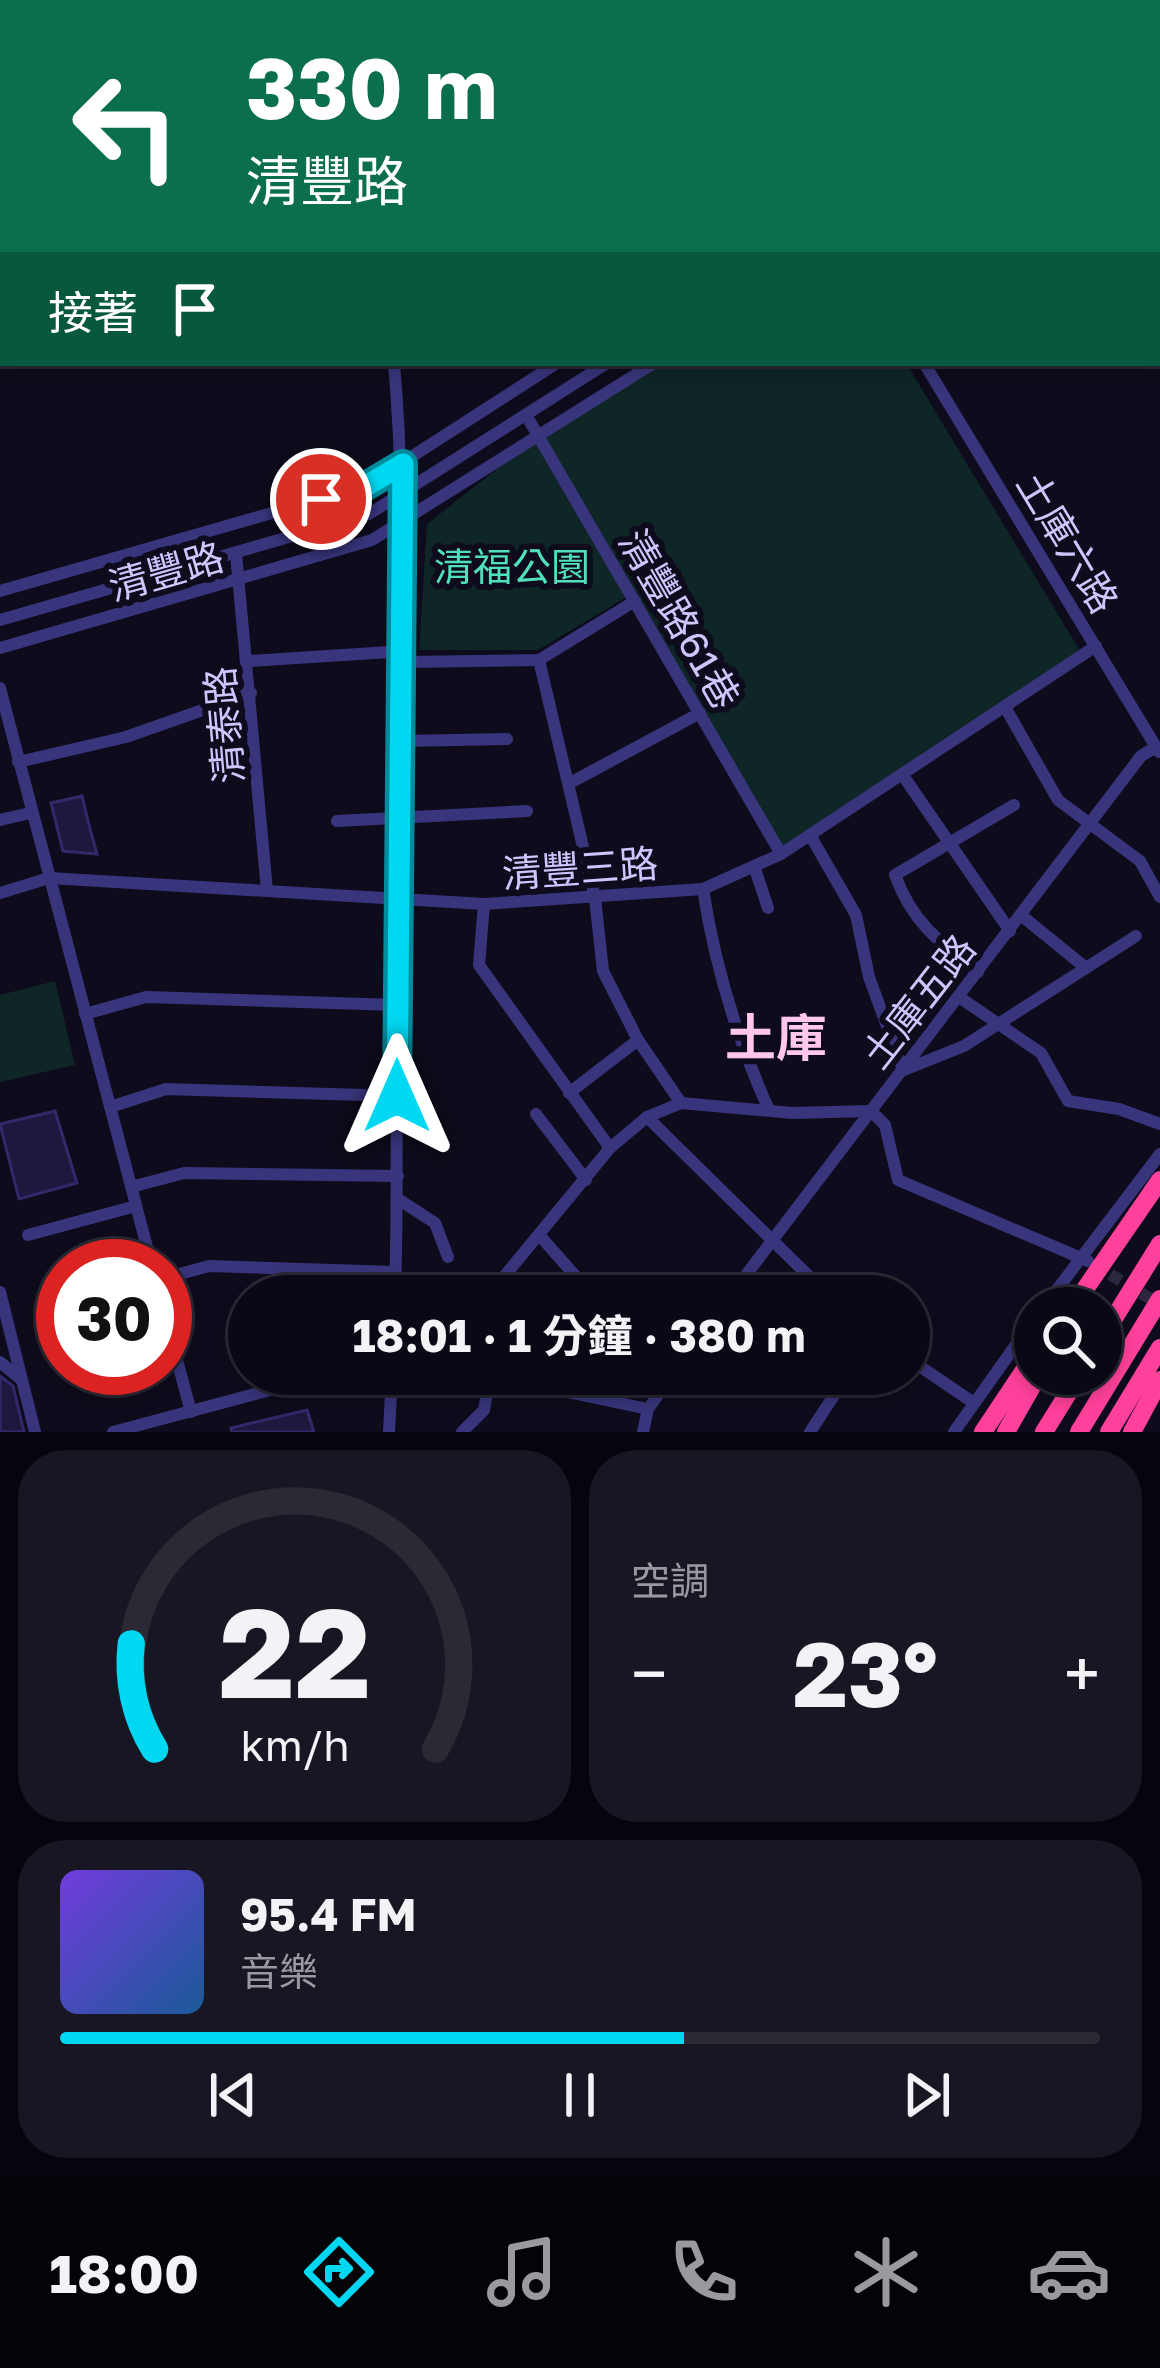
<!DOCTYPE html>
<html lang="zh-TW">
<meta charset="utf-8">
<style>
body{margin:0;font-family:"Golos Text","Noto Sans TC",sans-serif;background:#181622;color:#f1f3f6;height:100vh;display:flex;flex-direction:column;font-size:45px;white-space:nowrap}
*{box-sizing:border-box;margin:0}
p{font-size:39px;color:#999aa0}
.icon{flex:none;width:66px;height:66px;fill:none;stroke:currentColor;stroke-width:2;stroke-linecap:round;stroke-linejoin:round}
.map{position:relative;height:1432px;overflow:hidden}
.panel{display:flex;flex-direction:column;gap:18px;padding:18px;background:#06040c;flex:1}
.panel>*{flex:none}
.banner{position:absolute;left:0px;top:0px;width:1161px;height:366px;box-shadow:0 6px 18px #0003,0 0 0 3px #2a2934;background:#0b6e4f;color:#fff;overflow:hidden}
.controls{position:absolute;left:1014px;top:1287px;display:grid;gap:24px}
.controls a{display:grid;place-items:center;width:108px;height:108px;border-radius:50%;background:#0a0815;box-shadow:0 6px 18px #0003,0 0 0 3px #2a2934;font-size:60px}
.speed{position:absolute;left:36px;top:1239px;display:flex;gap:24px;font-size:60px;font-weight:700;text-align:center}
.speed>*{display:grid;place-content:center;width:156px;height:156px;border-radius:50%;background:#0a0815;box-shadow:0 6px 18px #0003,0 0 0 3px #2a2934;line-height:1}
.speed .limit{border:18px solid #d22;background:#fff;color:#111}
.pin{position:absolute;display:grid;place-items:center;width:102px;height:102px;color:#fff;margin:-51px;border:6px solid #fff;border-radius:50%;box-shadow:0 3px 12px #0007}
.me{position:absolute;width:132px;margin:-66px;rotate:0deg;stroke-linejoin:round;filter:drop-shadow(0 0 9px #0008)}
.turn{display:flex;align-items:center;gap:42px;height:252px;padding:0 48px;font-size:54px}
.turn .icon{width:156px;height:156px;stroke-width:2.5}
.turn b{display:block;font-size:84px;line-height:102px}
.then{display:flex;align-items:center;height:114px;padding:0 48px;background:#0003;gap:24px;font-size:45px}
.big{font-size:90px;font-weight:700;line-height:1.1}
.panel .card{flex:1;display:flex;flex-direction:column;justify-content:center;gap:18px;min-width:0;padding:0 42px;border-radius:48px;background:#181622}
.panel .dial{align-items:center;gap:0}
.dial svg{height:312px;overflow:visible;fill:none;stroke:#2a2934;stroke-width:7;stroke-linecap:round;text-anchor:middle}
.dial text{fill:#f1f3f6;stroke:none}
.song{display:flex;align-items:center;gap:36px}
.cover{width:144px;height:144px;border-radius:18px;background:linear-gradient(135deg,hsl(260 70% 55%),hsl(210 70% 35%))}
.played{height:12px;border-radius:6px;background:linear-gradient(90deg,#00d8f1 60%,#2a2934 60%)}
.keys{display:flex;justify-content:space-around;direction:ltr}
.heat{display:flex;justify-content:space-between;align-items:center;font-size:66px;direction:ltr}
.panel .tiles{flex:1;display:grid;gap:18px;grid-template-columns:1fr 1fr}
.card:last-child{grid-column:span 2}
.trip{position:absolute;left:228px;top:1275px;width:702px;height:120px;border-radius:60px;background:#0a0815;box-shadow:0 6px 18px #0003,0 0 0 3px #2a2934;font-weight:700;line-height:120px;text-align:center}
.menu{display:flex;height:192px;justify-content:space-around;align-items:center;background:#040308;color:#999aa0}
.menu .icon{width:84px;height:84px}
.menu .active{color:#00d8f1}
.menu b{font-size:54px;color:#f1f3f6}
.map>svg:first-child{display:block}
</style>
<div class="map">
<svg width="1160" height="1432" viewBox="0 0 1160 1432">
<rect width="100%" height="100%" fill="#0e0b1c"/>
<!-- green -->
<g fill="#0e2626">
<path d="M660,363H906L1080,651L781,854L562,479L625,598L538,650H419L427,524L539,436Z"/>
<path d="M55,981L75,1065L0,1082V995Z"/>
</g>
<!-- building -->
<g fill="#1f173e" stroke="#35286a" stroke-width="3">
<path d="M82,796L90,829L97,854L63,851L51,803Z"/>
<path d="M55,1111L77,1183L19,1199L0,1124Z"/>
<path d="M0,1376L13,1386L24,1432H0Z"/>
<path d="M307,1410L314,1432H232L231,1428Z"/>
</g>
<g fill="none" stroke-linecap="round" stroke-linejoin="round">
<!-- minor-tunnel -->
<path stroke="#2b273e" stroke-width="12" stroke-dasharray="12 6" stroke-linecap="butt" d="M1095,1265L1159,1304"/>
<!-- minor -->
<g stroke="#38357c" stroke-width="12">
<path d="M362,0V3"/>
<path d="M763,0L764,3"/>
<path d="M969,0L970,3"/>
<path d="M29,3L41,0"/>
<path d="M119,3L130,0"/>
<path d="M875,3L888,0"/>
<path d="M1115,3L1119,0"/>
<path d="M1158,7L1160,5"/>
<path d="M0,11L3,10"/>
<path d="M0,34H3"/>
<path d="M1158,38L1160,37"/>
<path d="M1158,93L1160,91"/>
<path d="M394,363C410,547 397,720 396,902C395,1034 399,1165 395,1296"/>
<path d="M924,363L1159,752"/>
<path d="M526,415L781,854"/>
<path d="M236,554L267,891"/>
<path d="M0,591L366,486L557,363"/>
<path d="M0,620L369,514L607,363"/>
<path d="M0,648L372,540L654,363"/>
<path d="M539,660L595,898L603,971L638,1040L681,1103"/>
<path d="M249,661L405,651"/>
<path d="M405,662L539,660L635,601"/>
<path d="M0,688L152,1266"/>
<path d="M1005,707L1058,800L1140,861L1160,897"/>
<path d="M403,741L507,739"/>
<path d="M18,762L126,737L251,693"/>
<path d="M902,774L1010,931"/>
<path d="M570,783L700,713"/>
<path d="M0,820L30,813"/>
<path d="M337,821L527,811"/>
<path d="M810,835L856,915L869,977L903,1070"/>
<path d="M754,866L768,908"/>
<path d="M703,889C715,967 737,1039 769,1110"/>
<path d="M0,893L49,878L484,904L703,889L781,854L1096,646"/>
<path d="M484,904L479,965L610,1148"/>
<path d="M1022,916L1086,968"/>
<path d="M978,972C939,942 912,922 895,875L1014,805"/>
<path d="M959,997L1041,1053L1068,1101L1119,1109L1160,1124"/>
<path d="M85,1014L146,997L397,1005"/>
<path d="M904,1070L964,1046L1136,936"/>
<path d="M569,1093L638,1040"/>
<path d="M110,1107L166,1089L397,1096"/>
<path d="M871,1111L885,1125L898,1180L1088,1261"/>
<path d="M536,1114L586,1180"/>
<path d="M647,1117L829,1296"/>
<path d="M131,1187L184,1173L398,1176"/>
<path d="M398,1199L435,1223L448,1257"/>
<path d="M28,1235L136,1206"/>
<path d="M541,1237L593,1296"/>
<path d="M165,1278L209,1266L395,1272"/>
<path d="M0,1292L35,1432"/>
<path d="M488,1296L610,1148L647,1117L681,1103L792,1113L871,1111"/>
<path d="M730,1296L1141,756L1156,747"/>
<path d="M47,1297L63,1293"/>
<path d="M1043,1308L1160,1154"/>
<path d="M165,1316L191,1412"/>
<path d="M909,1359L974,1403"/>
<path d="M0,1362L22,1380"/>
<path d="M483,1374L648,1409"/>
<path d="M113,1432L330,1374"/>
<path d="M389,1432L392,1374"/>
<path d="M462,1432L484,1410L490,1375"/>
<path d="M643,1432L648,1409L673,1374"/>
<path d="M810,1432L848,1374"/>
<path d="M954,1432L1035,1318"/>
</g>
<!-- highway -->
<g stroke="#ff419b" stroke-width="18">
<path d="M1072,1308L1160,1180"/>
<path d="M1101,1339L1160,1244"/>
<path d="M983,1432L1035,1354"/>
<path d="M1006,1432L1039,1374"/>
<path d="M1044,1432L1080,1374"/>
<path d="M1079,1432L1160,1299"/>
<path d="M1109,1432L1160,1348"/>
<path d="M1132,1432L1160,1380"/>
</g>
</g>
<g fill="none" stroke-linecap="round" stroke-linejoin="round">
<!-- route casing -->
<g stroke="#008c9d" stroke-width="30">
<path id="route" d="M321,499L366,486L403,464L397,1096"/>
</g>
<!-- route -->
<use href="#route" stroke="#00d8f1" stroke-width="21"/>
</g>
<g text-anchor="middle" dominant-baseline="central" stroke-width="12" stroke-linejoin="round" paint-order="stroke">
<!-- street labels -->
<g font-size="39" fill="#cdc6ff" stroke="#0e0b1c">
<text transform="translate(1068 542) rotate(59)">土庫六路</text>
<text transform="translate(166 571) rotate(-16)">清豐路</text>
<text transform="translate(680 619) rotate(60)">清豐路61巷</text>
<text transform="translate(224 725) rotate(-95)">清泰路</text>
<text transform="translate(580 868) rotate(-4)">清豐三路</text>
<text transform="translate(918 1001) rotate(-52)">土庫五路</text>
</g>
<!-- park labels -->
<g font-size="39" fill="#51e0bd" stroke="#0e0b1c">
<text x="512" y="566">清福公園</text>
</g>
<!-- district labels -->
<g font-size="51" font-weight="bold" fill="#ffc8eb" stroke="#0e0b1c">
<text x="776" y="1036">土庫</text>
</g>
</g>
</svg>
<div class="controls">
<a><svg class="icon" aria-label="search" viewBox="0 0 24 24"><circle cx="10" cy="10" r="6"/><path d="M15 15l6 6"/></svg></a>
</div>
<div class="speed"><div class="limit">30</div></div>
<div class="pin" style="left:321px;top:499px;background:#d93025"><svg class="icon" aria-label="arrive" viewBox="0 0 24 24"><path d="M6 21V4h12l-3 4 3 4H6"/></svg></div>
<svg class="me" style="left:397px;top:1096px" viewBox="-20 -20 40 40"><path d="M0-17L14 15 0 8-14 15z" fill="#00d8f1" stroke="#fff" stroke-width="4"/></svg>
<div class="trip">18:01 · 1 分鐘 · 380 m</div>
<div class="banner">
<div class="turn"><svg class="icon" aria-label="left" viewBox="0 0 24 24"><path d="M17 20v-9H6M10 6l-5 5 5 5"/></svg><div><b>330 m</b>清豐路</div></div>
<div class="then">接著<svg class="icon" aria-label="arrive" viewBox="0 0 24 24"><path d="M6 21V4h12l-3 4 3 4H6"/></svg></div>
</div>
</div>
<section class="panel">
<div class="tiles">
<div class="card dial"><svg viewBox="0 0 100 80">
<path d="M14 69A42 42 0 1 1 86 69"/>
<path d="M14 69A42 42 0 0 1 8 42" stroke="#00d8f1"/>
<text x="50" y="56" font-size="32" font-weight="700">22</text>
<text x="50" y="72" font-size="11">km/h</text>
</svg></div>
<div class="card"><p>空調</p>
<div class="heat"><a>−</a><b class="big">23°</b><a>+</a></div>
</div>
<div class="card">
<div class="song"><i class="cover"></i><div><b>95.4 FM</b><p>音樂</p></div></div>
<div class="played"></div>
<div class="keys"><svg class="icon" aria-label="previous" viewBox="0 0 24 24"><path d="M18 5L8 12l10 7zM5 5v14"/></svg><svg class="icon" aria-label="pause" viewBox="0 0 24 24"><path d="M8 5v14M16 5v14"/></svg><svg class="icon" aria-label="next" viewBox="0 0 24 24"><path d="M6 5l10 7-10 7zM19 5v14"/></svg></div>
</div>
</div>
</section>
<nav class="menu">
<b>18:00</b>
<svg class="icon active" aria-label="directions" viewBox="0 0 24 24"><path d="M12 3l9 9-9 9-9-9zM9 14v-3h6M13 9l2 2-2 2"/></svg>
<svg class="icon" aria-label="music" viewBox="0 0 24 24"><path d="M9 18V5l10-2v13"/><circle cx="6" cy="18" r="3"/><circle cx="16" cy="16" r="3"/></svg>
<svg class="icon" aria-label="phone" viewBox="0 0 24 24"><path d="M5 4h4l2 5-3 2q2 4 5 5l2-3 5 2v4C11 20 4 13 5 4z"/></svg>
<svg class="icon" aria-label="climate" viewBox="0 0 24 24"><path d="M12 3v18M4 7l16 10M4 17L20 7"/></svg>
<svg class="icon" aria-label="car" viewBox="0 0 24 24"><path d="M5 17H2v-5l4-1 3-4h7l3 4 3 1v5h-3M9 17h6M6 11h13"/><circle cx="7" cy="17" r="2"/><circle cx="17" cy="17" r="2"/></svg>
</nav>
